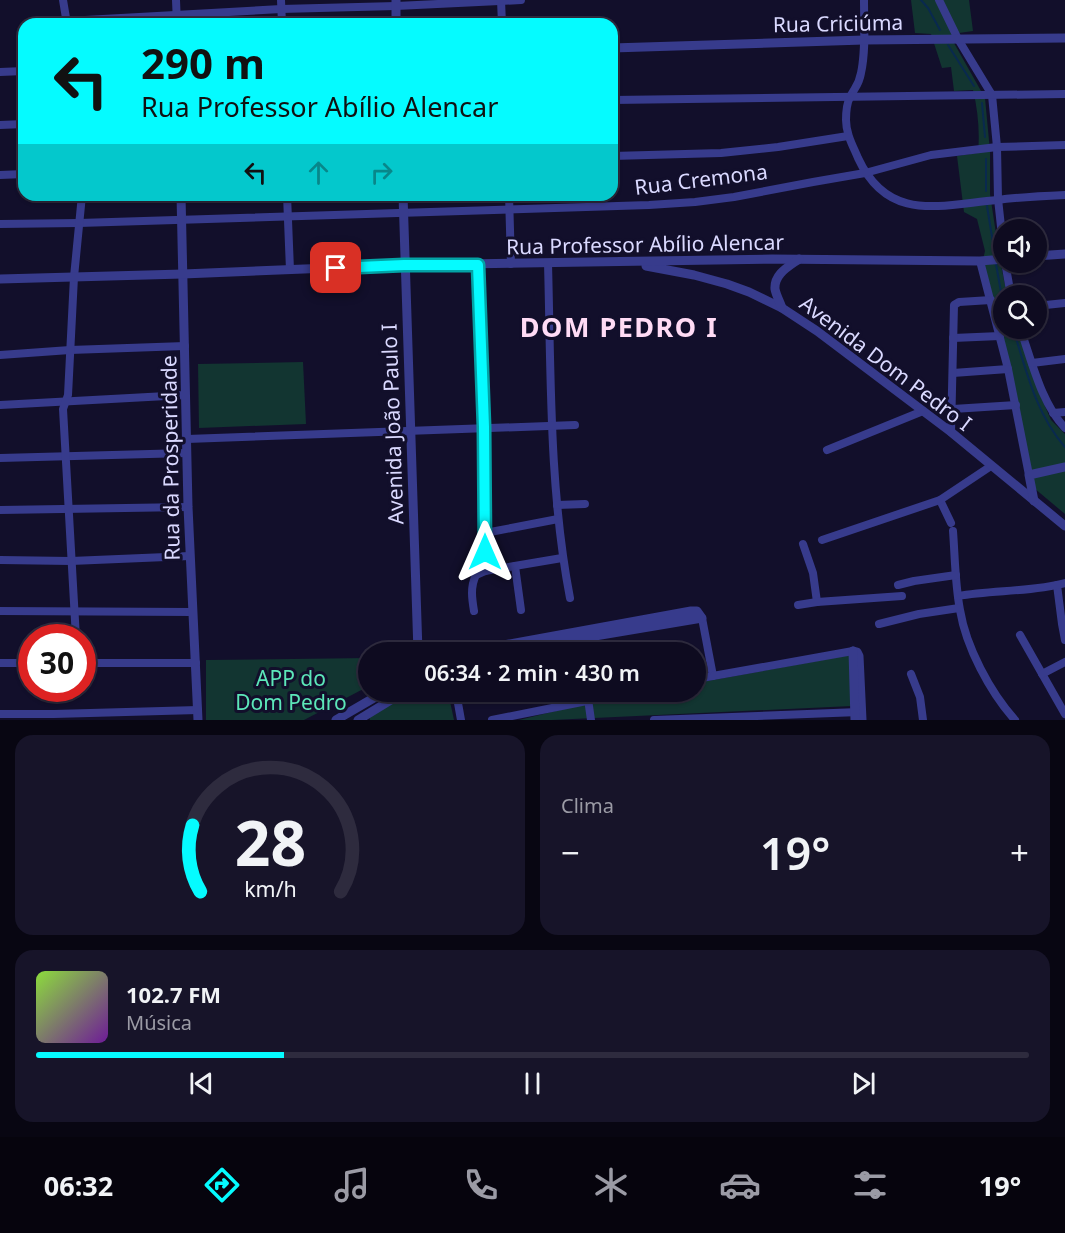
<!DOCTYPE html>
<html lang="pt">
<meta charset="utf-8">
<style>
body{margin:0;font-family:"Noto Sans",sans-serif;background:#171429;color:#f1f3f6;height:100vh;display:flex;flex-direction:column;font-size:22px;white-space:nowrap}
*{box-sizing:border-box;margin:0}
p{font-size:20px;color:#9b9ba5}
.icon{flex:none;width:33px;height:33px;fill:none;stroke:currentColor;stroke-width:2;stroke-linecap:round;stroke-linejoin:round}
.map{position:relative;height:720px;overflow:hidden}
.drawer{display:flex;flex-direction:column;gap:15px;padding:15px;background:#080612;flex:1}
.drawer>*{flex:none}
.banner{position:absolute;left:18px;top:18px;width:600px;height:183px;border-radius:18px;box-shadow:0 2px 4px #0004,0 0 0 2px #2e2b3e;background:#05fbff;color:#111;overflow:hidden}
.buttons{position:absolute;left:993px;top:219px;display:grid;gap:12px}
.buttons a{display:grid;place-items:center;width:54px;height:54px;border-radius:50%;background:#0e0b20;box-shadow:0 2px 4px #0004,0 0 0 2px #2e2b3e;font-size:30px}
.speed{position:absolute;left:18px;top:624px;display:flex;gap:12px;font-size:30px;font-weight:700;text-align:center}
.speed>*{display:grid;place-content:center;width:78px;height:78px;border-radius:50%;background:#0e0b20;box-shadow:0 2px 4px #0004,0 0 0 2px #2e2b3e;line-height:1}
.speed .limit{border:9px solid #d22;background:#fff;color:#111}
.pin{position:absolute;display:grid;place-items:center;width:51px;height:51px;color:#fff;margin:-26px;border-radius:12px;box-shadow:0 3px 9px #0006}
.me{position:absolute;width:66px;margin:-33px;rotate:0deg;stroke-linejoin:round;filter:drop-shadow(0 0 4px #0008)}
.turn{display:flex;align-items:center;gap:21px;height:126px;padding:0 24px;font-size:27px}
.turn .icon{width:78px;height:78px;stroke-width:2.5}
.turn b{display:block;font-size:42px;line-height:51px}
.lanes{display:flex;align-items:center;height:57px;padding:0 24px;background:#0003;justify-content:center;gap:30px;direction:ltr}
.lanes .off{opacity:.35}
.big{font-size:45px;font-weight:600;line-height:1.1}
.drawer .widget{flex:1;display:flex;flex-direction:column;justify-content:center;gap:9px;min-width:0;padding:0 21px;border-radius:18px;background:#171429}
.drawer .dial{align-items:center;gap:0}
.dial svg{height:156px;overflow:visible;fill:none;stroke:#2e2b3e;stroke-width:7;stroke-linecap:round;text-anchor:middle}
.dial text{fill:#f1f3f6;stroke:none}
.song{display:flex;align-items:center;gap:18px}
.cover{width:72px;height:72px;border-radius:9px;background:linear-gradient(135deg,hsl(90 70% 55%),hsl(280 70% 35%))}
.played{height:6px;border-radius:3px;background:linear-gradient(90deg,#05fbff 25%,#2e2b3e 25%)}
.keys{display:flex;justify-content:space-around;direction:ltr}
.heat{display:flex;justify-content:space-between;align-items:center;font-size:33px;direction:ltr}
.drawer .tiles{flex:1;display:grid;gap:15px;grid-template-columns:1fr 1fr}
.widget:last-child{grid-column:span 2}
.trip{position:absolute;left:358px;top:642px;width:348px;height:60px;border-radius:30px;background:#0e0b20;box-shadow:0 2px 4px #0004,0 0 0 2px #2e2b3e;font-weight:600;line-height:60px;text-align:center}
.tabs{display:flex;height:96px;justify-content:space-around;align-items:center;background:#06040d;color:#9b9ba5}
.tabs .icon{width:42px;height:42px}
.tabs .selected{color:#05fbff}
.tabs b{font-size:27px;color:#f1f3f6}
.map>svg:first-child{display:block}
</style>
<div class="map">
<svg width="1065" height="720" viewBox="0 0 1065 720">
<rect width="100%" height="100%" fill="#120f2b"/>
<!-- green -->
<g fill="#123531">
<path d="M911,0H969L973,31L959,33L954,43L985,98L990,151V194L1000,260L1007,295L1004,296V328L1018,329L1041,397L1051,420L1065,434V514L1034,488L982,264L985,251L977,219L964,212L957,156L978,153C980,133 978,110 973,90L954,91L951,67L942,68L931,34L915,33Z"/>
<path d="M303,362L306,424L199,428L198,364Z"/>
<path d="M850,655L852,706L552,720H519L588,703L650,692H696V683Z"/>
<path d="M369,658V686L304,720H206V660Z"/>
<path d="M406,692H448L454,720H370L369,714Z"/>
</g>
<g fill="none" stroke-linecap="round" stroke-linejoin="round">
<!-- stream -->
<g stroke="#09294f" stroke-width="2">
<path d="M921,0L928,8L940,30"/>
<path d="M948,45L974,86"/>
<path d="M982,103L985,137"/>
<path d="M986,191V159"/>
<path d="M987,206L994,249"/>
<path d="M996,264L1001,292L1004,301"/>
<path d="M1013,328C1026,370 1036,414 1065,447"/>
</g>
<!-- minor -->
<g stroke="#373b8c" stroke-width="8">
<path d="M63,0L67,24"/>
<path d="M176,0L177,24"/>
<path d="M281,0L282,24"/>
<path d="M501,0L502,24"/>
<path d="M864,0C864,24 866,50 861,73C859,85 855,87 850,97C847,103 846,113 846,120C846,134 853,146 858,158C888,223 940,205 997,200C1019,197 1042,196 1065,195"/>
<path d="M939,0L958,39L992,95L997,147L998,199L1004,254"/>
<path d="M67,21L281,9L396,6L521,0"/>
<path d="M0,72L24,71"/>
<path d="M612,100L1065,94"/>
<path d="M0,125L24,124"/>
<path d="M612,156L721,153L778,147L848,136"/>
<path d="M0,175L24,174"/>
<path d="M287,195L290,270"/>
<path d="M509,195L511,264"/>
<path d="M0,224L79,223L649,205L695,202L734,197L813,182L865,173L931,155L997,147L1065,145"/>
<path d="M980,261L1008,369L1029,475"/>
<path d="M1005,262L1011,296"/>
<path d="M548,263C551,374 549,489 570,598"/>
<path d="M478,265L484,427L485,571"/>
<path d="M1036,306L1065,303"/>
<path d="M1020,328C1032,361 1041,403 1065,428"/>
<path d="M953,338L1000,336"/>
<path d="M0,355L70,350L185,346"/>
<path d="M1032,363L1065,359"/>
<path d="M953,373L1008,369"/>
<path d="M0,405L185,395"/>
<path d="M953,409L1016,405"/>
<path d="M1053,413L1065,412"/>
<path d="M951,432L954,305L959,302L991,300"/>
<path d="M187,439L575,425"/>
<path d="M827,450L923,411"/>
<path d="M0,458L187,453"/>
<path d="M940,500L951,523"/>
<path d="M557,505L585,504"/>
<path d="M0,510L188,507"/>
<path d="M953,531C955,557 955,584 960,610C966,647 990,692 1015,720"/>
<path d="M485,533L558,519"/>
<path d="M822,540L940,500L991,466"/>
<path d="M803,544L813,573L817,602"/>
<path d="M0,560L71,561L190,556"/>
<path d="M515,566L521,610"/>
<path d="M898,585L914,581L956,575"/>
<path d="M1057,585L1062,624L1065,640"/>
<path d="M958,596C993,590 1031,592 1065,583"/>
<path d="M798,605L817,602L902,596"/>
<path d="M0,611L193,612"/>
<path d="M474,611C472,599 470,587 476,575L485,571L562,558"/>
<path d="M702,618L713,676"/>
<path d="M879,624L919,614L959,608"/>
<path d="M1020,635L1065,714"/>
<path d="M576,636L579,652"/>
<path d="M76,638L63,409L68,395L74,277L82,195"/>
<path d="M0,663H32"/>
<path d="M82,663H196"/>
<path d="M911,674L920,697L923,720"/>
<path d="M1042,674L1065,662"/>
<path d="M696,679L853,651"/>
<path d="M456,692L461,720"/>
<path d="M587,692L591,720"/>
<path d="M0,714H54L198,710"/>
<path d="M492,720L632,692"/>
<path d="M654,720L859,712"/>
</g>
<!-- tertiary -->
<g stroke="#373b8c" stroke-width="9">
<path d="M396,0V24"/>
<path d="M612,48L864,40L1065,38"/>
<path d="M181,195L188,507L198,720"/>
<path d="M403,195L418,652"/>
<path d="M1036,256L1065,254"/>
<path d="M646,266L694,275L727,284L749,292L782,308L817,331L951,432L1065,526"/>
<path d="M0,279L183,274L404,265L772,259L980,261L1004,259"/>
<path d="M782,308C780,302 776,295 775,289C774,274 788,267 799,259"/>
<path d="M1034,501L1029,475L1065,467"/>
<path d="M853,651L857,652L859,656L862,720"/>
<path d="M853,651L855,720"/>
<path d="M465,652L691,611H697L702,618L577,639L513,652"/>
<path d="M336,720L384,692"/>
<path d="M358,720L404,692"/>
</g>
</g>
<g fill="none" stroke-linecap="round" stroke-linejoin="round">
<!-- route casing -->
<g stroke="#03a3a6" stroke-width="15">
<path id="route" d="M336,268L404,265H478L484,427L485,552"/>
</g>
<!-- route -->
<use href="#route" stroke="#05fbff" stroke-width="10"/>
</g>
<g text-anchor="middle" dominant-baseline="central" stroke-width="6" stroke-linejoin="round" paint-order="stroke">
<!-- street labels -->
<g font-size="21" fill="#dad9ff" stroke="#120f2b">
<text transform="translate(838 23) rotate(-1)">Rua Criciúma</text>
<text transform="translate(701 179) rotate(-7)">Rua Cremona</text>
<text transform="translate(645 244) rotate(-1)">Rua Professor Abílio Alencar</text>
<text transform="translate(886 363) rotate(37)">Avenida Dom Pedro I</text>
<text transform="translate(392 424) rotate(-92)">Avenida João Paulo I</text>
<text transform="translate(170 458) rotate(-91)">Rua da Prosperidade</text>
</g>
<!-- park labels -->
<g font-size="21" fill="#5ce7b9" stroke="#120f2b">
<text x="291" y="678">APP do<tspan x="291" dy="24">Dom Pedro</tspan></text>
</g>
<!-- district labels -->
<g font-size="27" font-weight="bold" letter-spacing="1.5" fill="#ffdbf5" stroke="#120f2b">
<text x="619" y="326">DOM PEDRO I</text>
</g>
</g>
</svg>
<div class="buttons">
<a><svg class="icon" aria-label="sound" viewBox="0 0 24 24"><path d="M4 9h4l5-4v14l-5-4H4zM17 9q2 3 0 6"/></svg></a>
<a><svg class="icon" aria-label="search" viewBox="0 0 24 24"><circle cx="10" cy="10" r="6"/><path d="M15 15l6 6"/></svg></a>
</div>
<div class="speed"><div class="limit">30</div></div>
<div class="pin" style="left:336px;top:268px;background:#d93025"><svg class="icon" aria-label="arrive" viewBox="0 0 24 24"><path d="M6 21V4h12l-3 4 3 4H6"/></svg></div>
<svg class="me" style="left:485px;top:552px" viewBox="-20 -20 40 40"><path d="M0-17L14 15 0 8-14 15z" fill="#05fbff" stroke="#fff" stroke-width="4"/></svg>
<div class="trip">06:34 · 2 min · 430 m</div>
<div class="banner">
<div class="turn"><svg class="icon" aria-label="left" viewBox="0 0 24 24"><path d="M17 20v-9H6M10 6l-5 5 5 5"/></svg><div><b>290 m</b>Rua Professor Abílio Alencar</div></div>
<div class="lanes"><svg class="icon" aria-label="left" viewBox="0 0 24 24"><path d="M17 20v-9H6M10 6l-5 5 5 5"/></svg><svg class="icon off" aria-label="ahead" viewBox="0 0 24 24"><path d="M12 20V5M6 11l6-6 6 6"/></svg><svg class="icon off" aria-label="right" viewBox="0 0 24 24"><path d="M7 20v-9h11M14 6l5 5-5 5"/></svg></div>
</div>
</div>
<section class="drawer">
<div class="tiles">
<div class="widget dial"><svg viewBox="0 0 100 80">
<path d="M14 69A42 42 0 1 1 86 69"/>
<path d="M14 69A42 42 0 0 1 10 35" stroke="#05fbff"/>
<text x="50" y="56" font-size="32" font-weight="700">28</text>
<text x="50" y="72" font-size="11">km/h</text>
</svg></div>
<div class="widget"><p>Clima</p>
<div class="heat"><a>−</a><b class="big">19°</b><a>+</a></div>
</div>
<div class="widget">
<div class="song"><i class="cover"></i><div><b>102.7 FM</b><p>Música</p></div></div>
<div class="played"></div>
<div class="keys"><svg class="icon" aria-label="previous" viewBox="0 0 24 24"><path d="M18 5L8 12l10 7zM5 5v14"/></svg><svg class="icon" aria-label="pause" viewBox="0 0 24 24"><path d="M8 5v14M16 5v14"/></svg><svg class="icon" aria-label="next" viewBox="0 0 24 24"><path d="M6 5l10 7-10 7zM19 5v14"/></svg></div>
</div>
</div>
</section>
<nav class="tabs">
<b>06:32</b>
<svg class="icon selected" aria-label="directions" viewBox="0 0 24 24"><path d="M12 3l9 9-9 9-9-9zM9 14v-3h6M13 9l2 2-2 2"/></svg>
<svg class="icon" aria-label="music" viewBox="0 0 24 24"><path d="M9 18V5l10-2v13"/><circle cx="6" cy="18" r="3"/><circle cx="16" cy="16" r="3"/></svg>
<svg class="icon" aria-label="phone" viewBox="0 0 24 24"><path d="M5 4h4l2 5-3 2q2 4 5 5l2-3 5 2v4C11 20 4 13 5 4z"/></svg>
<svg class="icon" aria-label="climate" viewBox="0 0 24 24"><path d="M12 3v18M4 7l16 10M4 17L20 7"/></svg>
<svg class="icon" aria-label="car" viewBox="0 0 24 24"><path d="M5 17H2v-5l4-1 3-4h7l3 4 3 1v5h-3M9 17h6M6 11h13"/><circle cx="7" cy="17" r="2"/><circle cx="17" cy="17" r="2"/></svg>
<svg class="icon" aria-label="filters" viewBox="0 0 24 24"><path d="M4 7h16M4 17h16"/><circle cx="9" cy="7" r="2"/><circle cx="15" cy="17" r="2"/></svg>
<b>19°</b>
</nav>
